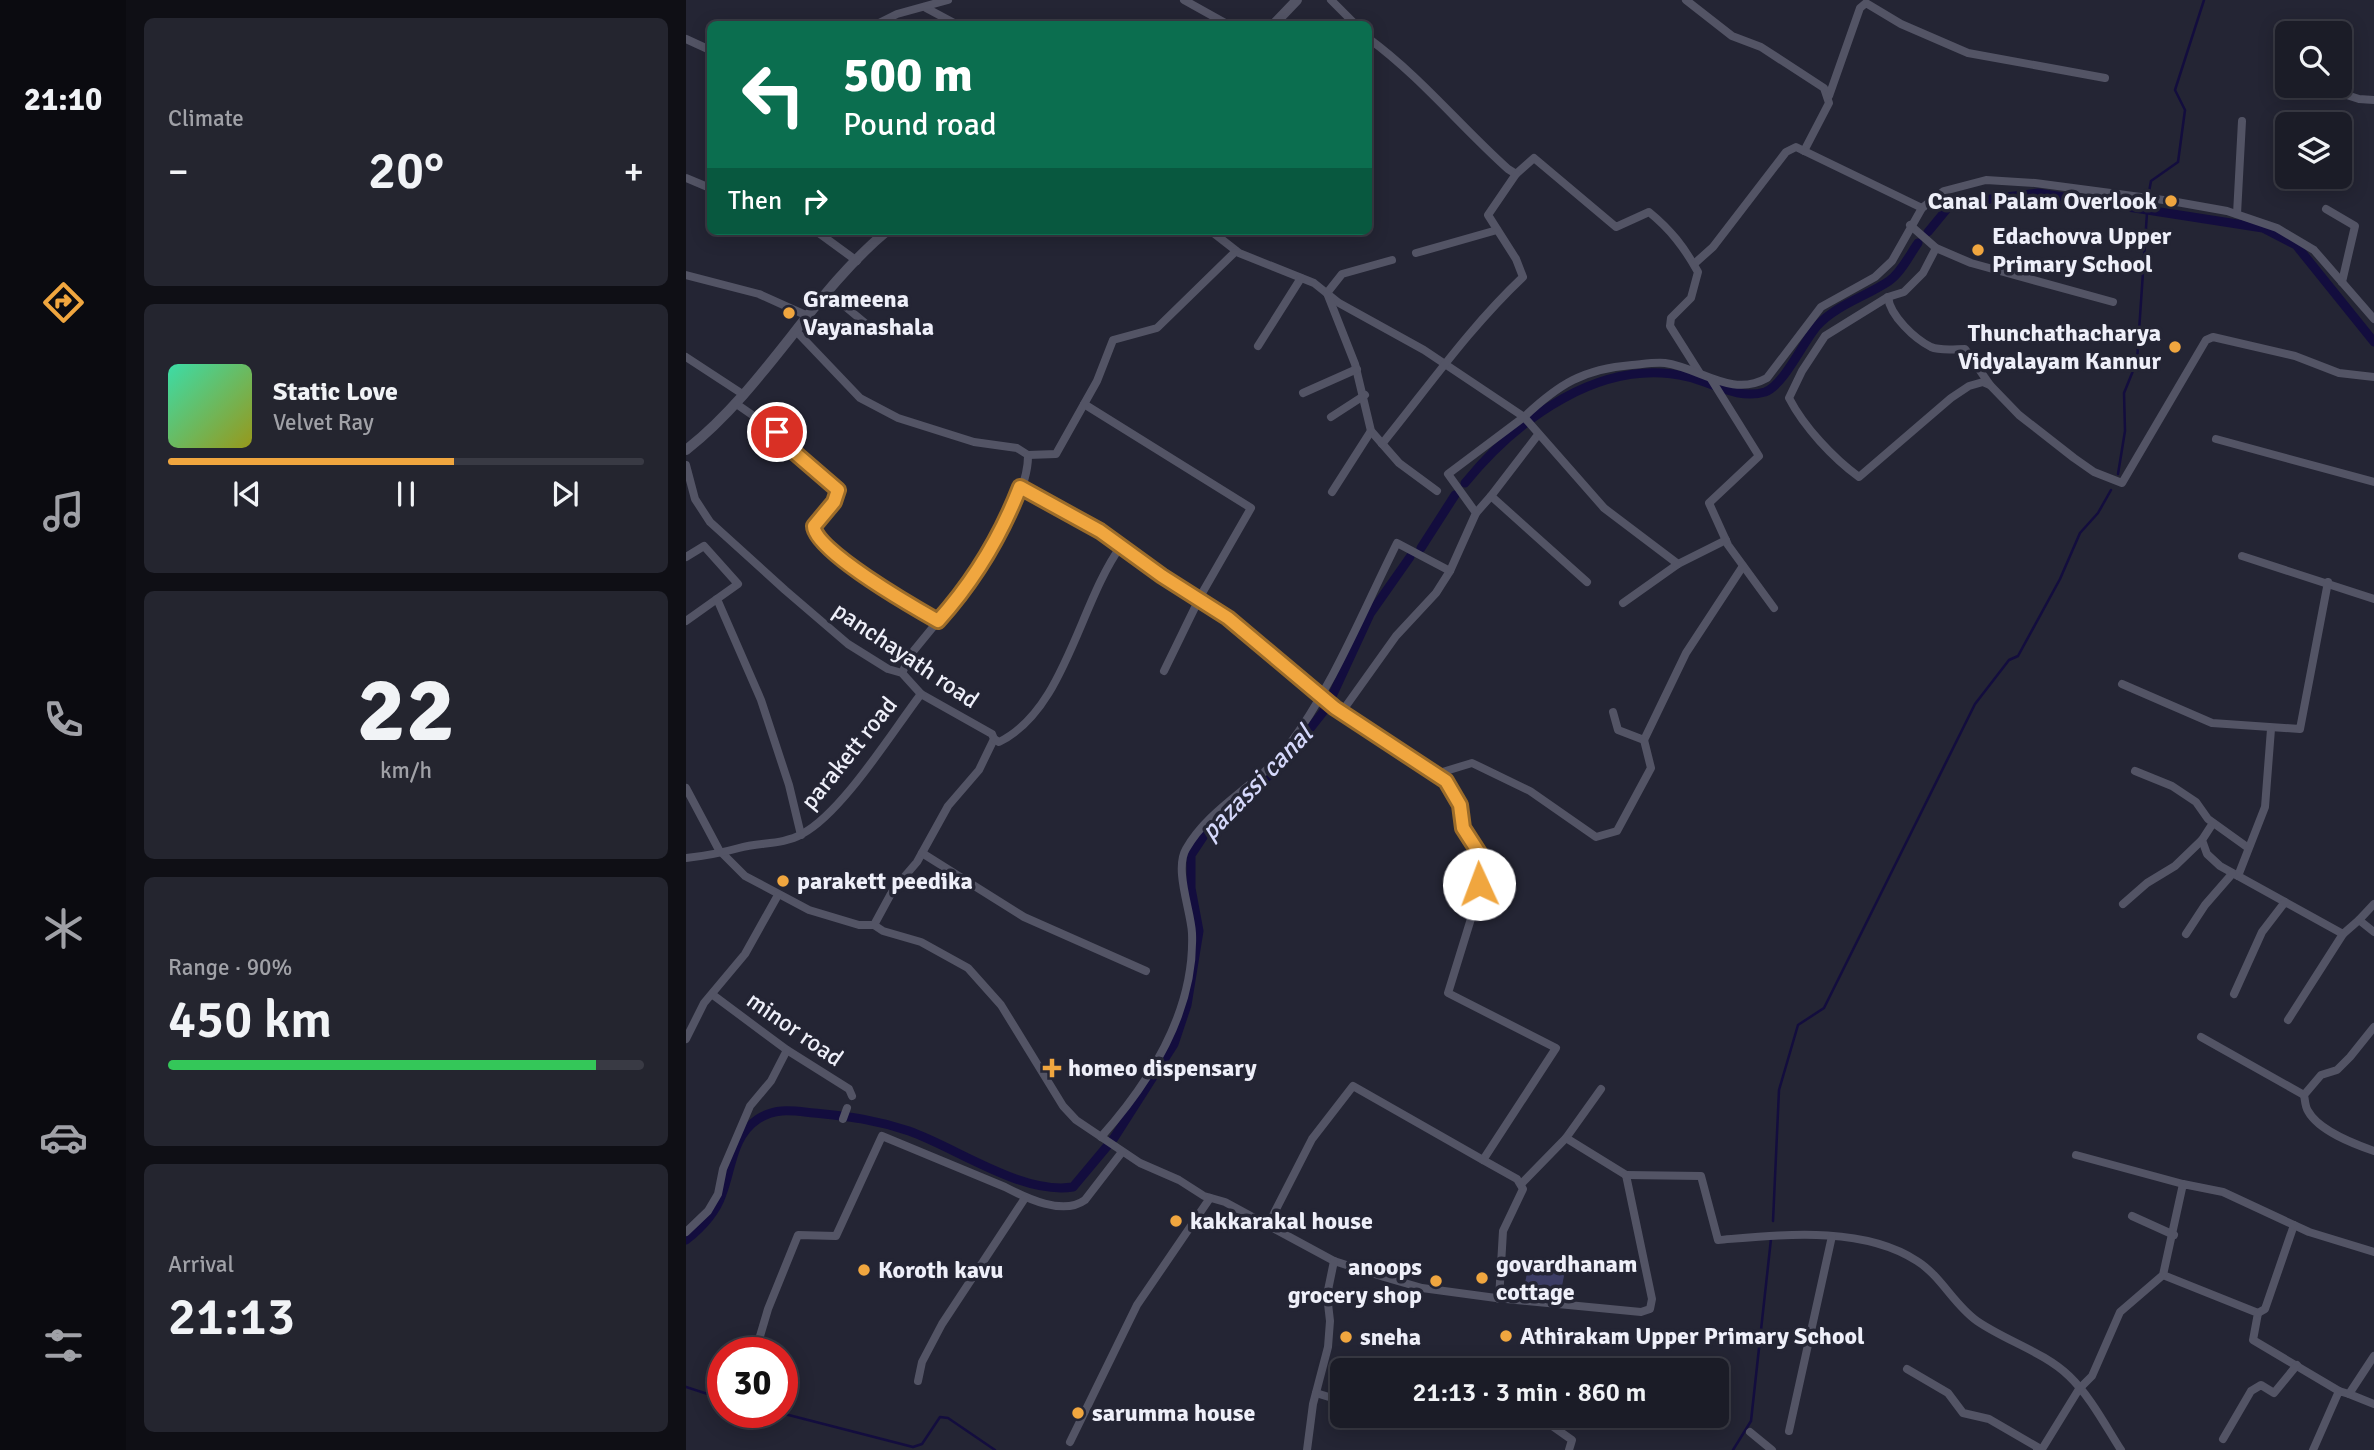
<!DOCTYPE html>
<meta charset="utf-8">
<style>
body{margin:0;font-family:Signika,sans-serif;background:#24252f;color:#f1f3f6;height:100vh;display:flex;flex-direction:column;font-size:26px;white-space:nowrap}
*{box-sizing:border-box;margin:0}
p{font-size:23px;color:#a0a1a7}
.icon{flex:none;width:38px;height:38px;fill:none;stroke:currentColor;stroke-width:2;stroke-linecap:round;stroke-linejoin:round}
.map{position:relative;flex:1;overflow:hidden}
.sheet{display:flex;flex-direction:column;gap:18px;padding:18px;background:#0f0f15;width:560px}
.sheet>*{flex:none}
.banner{position:absolute;left:21px;top:21px;width:665px;height:214px;border-radius:10px;box-shadow:0 4px 18px #0003,0 0 0 2px #393a44;background:#0b6e4f;color:#fff;overflow:hidden}
.fabs{position:absolute;left:1589px;top:21px;display:grid;gap:14px}
.fabs a{display:grid;place-items:center;width:77px;height:77px;border-radius:10px;background:#1b1c27;box-shadow:0 4px 18px #0003,0 0 0 2px #393a44;font-size:35px}
.speed{position:absolute;left:21px;top:1337px;display:flex;gap:14px;font-size:35px;font-weight:700;text-align:center}
.speed>*{display:grid;place-content:center;width:91px;height:91px;border-radius:50%;background:#1b1c27;box-shadow:0 4px 18px #0003,0 0 0 2px #393a44;line-height:1}
.speed .limit{border:10px solid #d22;background:#fff;color:#111}
.pin{position:absolute;display:grid;place-items:center;width:60px;height:60px;color:#fff;margin:-30px;border:4px solid #fff;border-radius:50%;box-shadow:0 2px 7px #0007}
.me{position:absolute;width:77px;margin:-38px;rotate:358deg;stroke-linejoin:round;filter:drop-shadow(0 0 5px #0008)}
.turn{display:flex;align-items:center;gap:24px;height:147px;padding:0 21px;font-size:32px}
.turn .icon{width:91px;height:91px;stroke-width:2.5}
.turn b{display:block;font-size:49px;line-height:60px}
.then{display:flex;align-items:center;height:66px;padding:0 21px;background:#0003;gap:14px;font-size:26px}
.big{font-size:52px;font-weight:600;line-height:1.1}
.sheet .card{flex:1;display:flex;flex-direction:column;justify-content:center;gap:10px;min-width:0;padding:0 24px;border-radius:10px;background:#24252f}
.sheet .dial{align-items:center;gap:0}
.dial b{font-size:91px;line-height:1}
.song{display:flex;align-items:center;gap:21px}
.cover{width:84px;height:84px;border-radius:10px;background:linear-gradient(135deg,hsl(160 70% 55%),hsl(60 70% 35%))}
.played{height:7px;border-radius:4px;background:linear-gradient(90deg,#f0a63f 60%,#393a44 60%)}
.keys{display:flex;justify-content:space-around;direction:ltr}
.heat{display:flex;justify-content:space-between;align-items:center;font-size:38px;direction:ltr}
.charge{height:10px;border-radius:5px;background:linear-gradient(90deg,#34c759 90%,#393a44 0)}
.trip{position:absolute;left:644px;top:1358px;width:399px;height:70px;border-radius:10px;background:#1b1c27;box-shadow:0 4px 18px #0003,0 0 0 2px #393a44;font-weight:600;line-height:70px;text-align:center}
main{display:flex;flex:1;min-height:0}
.tabs{display:flex;flex-direction:column;width:126px;justify-content:space-around;align-items:center;background:#0b0b10;color:#a0a1a7}
.tabs .icon{width:49px;height:49px}
.tabs .current{color:#f0a63f}
.tabs b{font-size:32px;color:#f1f3f6}
.map>svg:first-child{display:block}
</style>
<main>
<nav class="tabs">
<b>21:10</b>
<svg class="icon current" aria-label="directions" viewBox="0 0 24 24"><path d="M12 3l9 9-9 9-9-9zM9 14v-3h6M13 9l2 2-2 2"/></svg>
<svg class="icon" aria-label="music" viewBox="0 0 24 24"><path d="M9 18V5l10-2v13"/><circle cx="6" cy="18" r="3"/><circle cx="16" cy="16" r="3"/></svg>
<svg class="icon" aria-label="phone" viewBox="0 0 24 24"><path d="M5 4h4l2 5-3 2q2 4 5 5l2-3 5 2v4C11 20 4 13 5 4z"/></svg>
<svg class="icon" aria-label="climate" viewBox="0 0 24 24"><path d="M12 3v18M4 7l16 10M4 17L20 7"/></svg>
<svg class="icon" aria-label="car" viewBox="0 0 24 24"><path d="M5 17H2v-5l4-1 3-4h7l3 4 3 1v5h-3M9 17h6M6 11h13"/><circle cx="7" cy="17" r="2"/><circle cx="17" cy="17" r="2"/></svg>
<svg class="icon" aria-label="filters" viewBox="0 0 24 24"><path d="M4 7h16M4 17h16"/><circle cx="9" cy="7" r="2"/><circle cx="15" cy="17" r="2"/></svg>
</nav>
<section class="sheet">
<div class="card"><p>Climate</p>
<div class="heat"><a>−</a><b class="big">20°</b><a>+</a></div>
</div>
<div class="card">
<div class="song"><i class="cover"></i><div><b>Static Love</b><p>Velvet Ray</p></div></div>
<div class="played"></div>
<div class="keys"><svg class="icon" aria-label="previous" viewBox="0 0 24 24"><path d="M18 5L8 12l10 7zM5 5v14"/></svg><svg class="icon" aria-label="pause" viewBox="0 0 24 24"><path d="M8 5v14M16 5v14"/></svg><svg class="icon" aria-label="next" viewBox="0 0 24 24"><path d="M6 5l10 7-10 7zM19 5v14"/></svg></div>
</div>
<div class="card dial"><b>22</b><p>km/h</p></div>
<div class="card"><p>Range · 90%</p><b class="big">450 km</b><div class="charge"></div></div>
<div class="card"><p>Arrival</p><b class="big">21:13</b></div>
</section>
<div class="map">
<svg width="1688" height="1450" viewBox="0 0 1688 1450">
<rect width="100%" height="100%" fill="#242534"/>
<!-- green -->
<path fill="#3c3d65" d="M844,1258L880,1266L873,1301L837,1293Z"/>
<g fill="none" stroke-linecap="round" stroke-linejoin="round">
<!-- stream -->
<g stroke="#130d3e" stroke-width="2.5">
<path d="M1463,192L1465,181L1492,162L1499,110L1489,90L1518,0"/>
<path d="M1432,474L1439,431L1438,393L1451,361L1461,213"/>
<path d="M1087,1221L1093,1090L1112,1025L1138,1008L1289,704L1323,660L1332,656L1374,579L1394,533L1412,513L1425,490"/>
<path d="M0,1387L37,1399"/>
<path d="M91,1412L227,1447L236,1444L254,1417L262,1418L309,1450"/>
<path d="M1047,1450L1065,1421L1085,1239"/>
</g>
<!-- canal -->
<g stroke="#130d3e" stroke-width="9">
<path d="M1242,232L1265,204L1352,193L1577,228L1610,245L1688,342"/>
<path d="M779,483C830,420 915,356 1002,377C1027,383 1052,400 1079,392C1098,385 1117,342 1131,326C1150,305 1181,296 1203,281C1215,273 1224,254 1232,243"/>
<path d="M735,548L769,495"/>
<path d="M0,1240C14,1229 30,1212 36,1194C46,1168 46,1136 72,1119C90,1107 108,1111 128,1113C164,1117 188,1119 223,1131C271,1148 336,1195 387,1187L428,1138L488,1044L501,1005L513,931L505,888V855L523,828L596,764L641,707L684,614L724,557"/>
</g>
<!-- street -->
<g stroke="#535465" stroke-width="8">
<path d="M498,0L541,24"/>
<path d="M645,0L669,24"/>
<path d="M1000,0L1046,36L1075,47L1138,88L1143,103L1118,151"/>
<path d="M240,8L270,24"/>
<path d="M191,24L211,14L262,0"/>
<path d="M682,38C735,77 774,126 822,169L830,174L848,158L930,227L963,212C985,230 998,247 1012,272L1005,298L985,318L984,326L1013,372"/>
<path d="M0,39L24,50"/>
<path d="M1633,86L1673,99L1688,100"/>
<path d="M1143,96L1174,8L1180,3L1215,24L1282,53L1419,78"/>
<path d="M0,178L24,188"/>
<path d="M1640,209L1669,226L1656,282"/>
<path d="M1551,214L1556,121"/>
<path d="M1224,225L1250,248L1285,263L1427,302"/>
<path d="M130,231L171,261"/>
<path d="M525,231L553,253L628,283L653,303L738,350L838,417C873,384 897,369 946,365C957,364 969,362 979,363C1015,368 1045,398 1081,378L1135,307L1189,277L1206,261L1236,208L1258,191L1300,180L1349,183L1485,201L1541,211L1591,228L1628,250L1688,319"/>
<path d="M1250,248L1237,273L1218,292L1202,297L1139,336L1116,371L1103,398C1118,427 1147,458 1173,477L1265,398L1283,386L1297,382L1304,385L1333,415L1388,458L1408,472L1436,483L1520,340L1527,337L1609,356L1653,373L1688,377"/>
<path d="M730,253L811,230"/>
<path d="M706,260L656,274L641,293L669,364L685,431L713,463L751,491"/>
<path d="M1008,264L1027,247L1100,152L1110,147L1236,208"/>
<path d="M0,275L73,294L124,317"/>
<path d="M143,293L191,333"/>
<path d="M1202,297C1204,316 1229,339 1245,347C1254,351 1269,349 1279,349L1304,385"/>
<path d="M111,332L174,398L212,418L288,442L331,448L342,455C343,502 283,586 252,621"/>
<path d="M572,346L615,278"/>
<path d="M0,357L58,395"/>
<path d="M1025,379L1073,456L1023,503L1042,545L1088,608"/>
<path d="M617,393L671,369"/>
<path d="M49,403L91,432L101,446L152,490L148,502L127,529C138,557 224,605 252,621L225,654L216,673"/>
<path d="M398,404L565,508L515,595L478,671"/>
<path d="M645,417L679,395"/>
<path d="M1530,439L1688,482"/>
<path d="M696,444C743,386 783,328 837,277L830,259L802,215L830,174"/>
<path d="M342,455L370,454L411,381L427,340L471,328L550,251"/>
<path d="M0,465L9,499L24,522L99,590L162,644L202,669L216,673L235,694L306,734L308,739L293,770L262,806L231,862L207,890L188,925"/>
<path d="M334,487L414,531L542,618L655,713L759,781L774,805L777,828L797,859L788,909L762,993L870,1048L797,1160L831,1179L837,1189L817,1231L813,1299"/>
<path d="M646,492L685,431"/>
<path d="M805,496L851,436"/>
<path d="M790,513L805,496L901,582"/>
<path d="M1556,556L1688,599"/>
<path d="M0,557L18,546L52,584L0,621"/>
<path d="M31,599L75,700L103,785L115,835"/>
<path d="M937,603L992,564L1040,540"/>
<path d="M1436,684L1526,723L1614,729L1642,582"/>
<path d="M927,712L932,730L958,740L1000,653L1057,566"/>
<path d="M655,713L710,636L750,593L764,571"/>
<path d="M308,739L313,742C379,710 393,604 435,546"/>
<path d="M1449,771L1486,786L1510,802L1522,819L1561,847"/>
<path d="M750,774L786,763L844,791L910,837L931,831L965,768L958,740"/>
<path d="M0,788L33,850L59,876L123,910L173,925H188L197,931L235,942L282,968L315,1005L377,1106L390,1120L454,1163L493,1180L518,1196L539,1202L648,1261L698,1277L736,1288L810,1298L955,1312L964,1309L966,1299L940,1175"/>
<path d="M1527,823L1516,840L1521,854L1534,866L1657,934L1673,920L1688,932"/>
<path d="M236,853L338,917L460,971"/>
<path d="M0,858C19,856 35,853 53,848C73,842 97,845 116,834C156,813 206,732 235,694"/>
<path d="M1552,876L1579,807L1585,729"/>
<path d="M1437,904L1461,883L1489,866L1516,840"/>
<path d="M1673,920L1688,904"/>
<path d="M1500,934L1519,905L1546,874"/>
<path d="M1548,994L1576,932L1599,902"/>
<path d="M27,995L101,1050L163,1089L166,1096"/>
<path d="M1602,1020L1657,934"/>
<path d="M1688,1027L1664,1057L1651,1070L1635,1075L1618,1095C1619,1099 1619,1107 1622,1111C1633,1131 1668,1144 1688,1151"/>
<path d="M1515,1037L1618,1095"/>
<path d="M0,1039L18,1003L59,954L92,895"/>
<path d="M915,1089L880,1138L940,1175"/>
<path d="M157,1119L161,1108"/>
<path d="M415,1137C464,1082 509,1010 506,933C505,911 488,869 500,849C524,807 570,787 600,749C647,687 676,613 711,543L764,571L790,513L762,474L838,417L918,508L992,564"/>
<path d="M1390,1155L1497,1184"/>
<path d="M940,1175L1015,1176L1032,1240C1094,1235 1176,1225 1231,1261C1255,1276 1268,1305 1291,1321C1320,1341 1358,1352 1383,1376C1404,1396 1419,1425 1435,1450"/>
<path d="M835,1184L880,1138"/>
<path d="M1446,1216L1488,1235"/>
<path d="M581,1227L626,1139L667,1086L797,1160"/>
<path d="M0,1232L22,1211L32,1194L37,1169L64,1106L85,1081L101,1050"/>
<path d="M1477,1275L1572,1313L1567,1340L1653,1391"/>
<path d="M1572,1313L1579,1309L1608,1225"/>
<path d="M69,1353L82,1309L112,1235L150,1236L196,1136L319,1187C340,1198 377,1216 399,1200L436,1152"/>
<path d="M1221,1369L1262,1393L1277,1413L1303,1419L1353,1448"/>
<path d="M232,1381L236,1362L256,1324L339,1198"/>
<path d="M630,1393L656,1401"/>
<path d="M1663,1394L1688,1404"/>
<path d="M852,1416L886,1440L883,1450"/>
<path d="M1103,1431L1146,1236"/>
<path d="M1064,1432L1086,1450"/>
<path d="M1537,1439L1565,1391L1575,1385L1588,1393L1611,1365"/>
<path d="M384,1442L451,1305L524,1198"/>
<path d="M621,1450L627,1404L642,1347L644,1321L641,1295L648,1261"/>
<path d="M1351,1450L1356,1449L1393,1389L1406,1376L1434,1312L1477,1275L1497,1184L1537,1192L1623,1232L1688,1252"/>
<path d="M1627,1450L1653,1391L1663,1394L1688,1356"/>
</g>
<!-- secondary -->
<g stroke="#535465" stroke-width="10">
<path d="M588,24L611,0"/>
<path d="M0,450C79,388 126,293 201,231"/>
</g>
</g>
<g fill="none" stroke-linecap="round" stroke-linejoin="round">
<!-- route casing -->
<g stroke="#9c6c29" stroke-width="18">
<path id="route" d="M91,432L101,446L152,490L148,502L128,526C126,549 229,608 252,621C287,582 315,536 334,487L414,531L476,576L542,618L649,708L760,781L774,805L777,828L797,859L793,884"/>
</g>
<!-- route -->
<use href="#route" stroke="#f0a63f" stroke-width="12"/>
</g>
<!-- markers -->
<g fill="#f0a63f" stroke="#242534" stroke-width="2.5">
<circle cx="1485" cy="201" r="7"/>
<circle cx="1292" cy="250" r="7"/>
<circle cx="103" cy="313" r="7"/>
<circle cx="1489" cy="347" r="7"/>
<circle cx="97" cy="881" r="7"/>
<path d="M362.5 1057.5h7v7h7v7h-7v7h-7v-7h-7v-7h7z"/>
<circle cx="490" cy="1221" r="7"/>
<circle cx="178" cy="1270" r="7"/>
<circle cx="796" cy="1278" r="7"/>
<circle cx="750" cy="1281" r="7"/>
<circle cx="820" cy="1336" r="7"/>
<circle cx="660" cy="1337" r="7"/>
<circle cx="392" cy="1413" r="7"/>
</g>
<g text-anchor="middle" dominant-baseline="central" stroke-width="7" stroke-linejoin="round" paint-order="stroke">
<!-- poi labels -->
<g font-size="24" font-weight="bold" fill="#eeeff9" stroke="#242534" text-anchor="start">
<text x="1471" y="201" text-anchor="end">Canal Palam Overlook</text>
<text x="1306" y="236">Edachovva Upper<tspan x="1306" dy="28">Primary School</tspan></text>
<text x="117" y="299">Grameena<tspan x="117" dy="28">Vayanashala</tspan></text>
<text x="1475" y="333" text-anchor="end">Thunchathacharya<tspan x="1475" dy="28">Vidyalayam Kannur</tspan></text>
<text x="111" y="881">parakett peedika</text>
<text x="382" y="1068">homeo dispensary</text>
<text x="504" y="1221">kakkarakal house</text>
<text x="810" y="1264">govardhanam<tspan x="810" dy="28">cottage</tspan></text>
<text x="736" y="1267" text-anchor="end">anoops<tspan x="736" dy="28">grocery shop</tspan></text>
<text x="192" y="1270">Koroth kavu</text>
<text x="834" y="1336">Athirakam Upper Primary School</text>
<text x="674" y="1337">sneha</text>
<text x="406" y="1413">sarumma house</text>
</g>
<!-- street labels -->
<g font-size="24" fill="#eeeff9" stroke="#242534">
<text transform="translate(220 655) rotate(34)">panchayath road</text>
<text transform="translate(163 753) rotate(-51)">parakett road</text>
<text transform="translate(109 1029) rotate(35)">minor road</text>
</g>
<!-- water labels -->
<g font-size="26" font-style="italic" fill="#d5d8fb" stroke="#242534">
<text transform="translate(571 783) rotate(-46)">pazassi canal</text>
</g>
</g>
</svg>
<div class="fabs">
<a><svg class="icon" aria-label="search" viewBox="0 0 24 24"><circle cx="10" cy="10" r="6"/><path d="M15 15l6 6"/></svg></a>
<a><svg class="icon" aria-label="layers" viewBox="0 0 24 24"><path d="M12 4l9 5-9 5-9-5zM3 14l9 5 9-5"/></svg></a>
</div>
<div class="speed"><div class="limit">30</div></div>
<div class="pin" style="left:91px;top:432px;background:#d93025"><svg class="icon" aria-label="arrive" viewBox="0 0 24 24"><path d="M6 21V4h12l-3 4 3 4H6"/></svg></div>
<svg class="me" style="left:793px;top:884px" viewBox="-20 -20 40 40"><circle r="19" fill="#fff"/><path d="M0-13L10 11 0 6-10 11z" fill="#f0a63f"/></svg>
<div class="trip">21:13 · 3 min · 860 m</div>
<div class="banner">
<div class="turn"><svg class="icon" aria-label="left" viewBox="0 0 24 24"><path d="M17 20v-9H6M10 6l-5 5 5 5"/></svg><div><b>500 m</b>Pound road</div></div>
<div class="then">Then<svg class="icon" aria-label="right" viewBox="0 0 24 24"><path d="M7 20v-9h11M14 6l5 5-5 5"/></svg></div>
</div>
</div>
</main>
